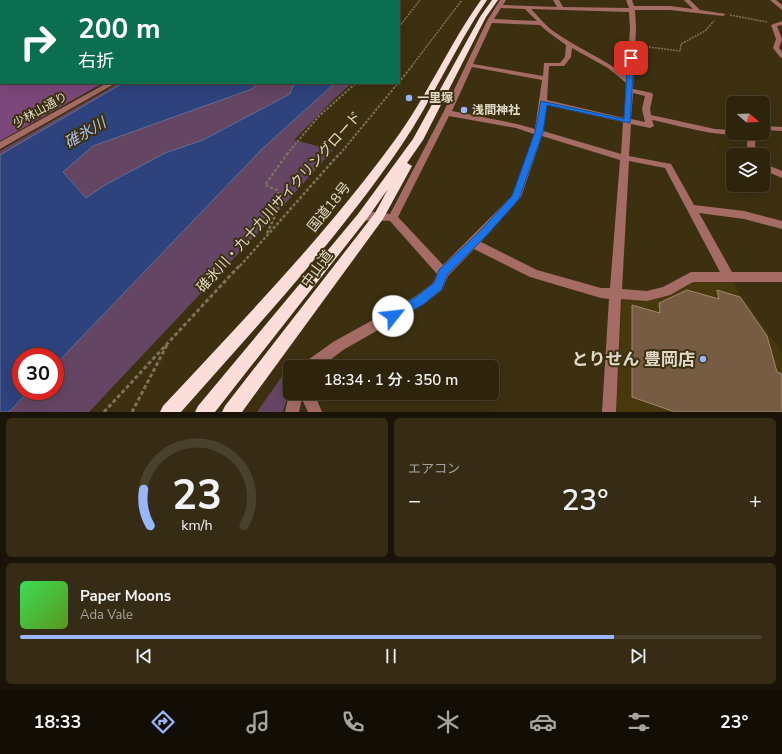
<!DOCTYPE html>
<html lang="ja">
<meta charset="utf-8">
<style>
body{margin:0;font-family:"Nunito Sans","Noto Sans JP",sans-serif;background:#362c15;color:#f1f3f6;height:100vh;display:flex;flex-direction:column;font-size:15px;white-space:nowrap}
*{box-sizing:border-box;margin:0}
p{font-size:13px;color:#a7a49d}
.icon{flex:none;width:22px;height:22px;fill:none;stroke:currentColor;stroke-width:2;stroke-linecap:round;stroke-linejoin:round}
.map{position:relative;height:412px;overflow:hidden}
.details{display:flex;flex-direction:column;gap:6px;padding:6px;background:#191407;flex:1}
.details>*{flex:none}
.top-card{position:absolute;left:0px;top:0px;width:400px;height:84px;box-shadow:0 4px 16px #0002,0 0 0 1px #49412d;background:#0b6e4f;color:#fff;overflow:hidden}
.needle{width:26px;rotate:109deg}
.controls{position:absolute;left:726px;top:96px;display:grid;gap:8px}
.controls a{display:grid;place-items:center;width:44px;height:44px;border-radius:6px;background:#2e240c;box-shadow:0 4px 16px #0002,0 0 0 1px #49412d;font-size:20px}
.speed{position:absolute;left:12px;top:348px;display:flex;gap:8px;font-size:20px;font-weight:700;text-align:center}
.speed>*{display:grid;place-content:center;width:52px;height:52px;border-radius:50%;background:#2e240c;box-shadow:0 4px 16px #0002,0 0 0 1px #49412d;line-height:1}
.speed .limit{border:6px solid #d22;background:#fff;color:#111}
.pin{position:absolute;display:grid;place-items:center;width:34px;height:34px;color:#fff;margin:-17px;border-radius:8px;box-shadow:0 2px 6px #0006}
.me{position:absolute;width:44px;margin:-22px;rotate:61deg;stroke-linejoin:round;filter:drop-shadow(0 0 3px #0008)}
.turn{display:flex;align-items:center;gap:14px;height:84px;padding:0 12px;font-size:18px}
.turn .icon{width:52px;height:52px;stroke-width:2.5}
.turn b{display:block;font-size:28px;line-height:34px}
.big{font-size:30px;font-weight:600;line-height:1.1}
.details .card{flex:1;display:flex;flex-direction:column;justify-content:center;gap:6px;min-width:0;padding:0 14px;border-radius:6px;background:#362c15}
.details .dial{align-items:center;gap:0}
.dial svg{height:104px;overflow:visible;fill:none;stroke:#49412d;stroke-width:7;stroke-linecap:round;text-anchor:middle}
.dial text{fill:#f1f3f6;stroke:none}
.song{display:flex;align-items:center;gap:12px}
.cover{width:48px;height:48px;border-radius:6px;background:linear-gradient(135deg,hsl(130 70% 55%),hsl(90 70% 35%))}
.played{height:4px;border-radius:2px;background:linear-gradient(90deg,#98b5fd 80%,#49412d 80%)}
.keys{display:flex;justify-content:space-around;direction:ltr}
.heat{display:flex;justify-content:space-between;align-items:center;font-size:22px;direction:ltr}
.details .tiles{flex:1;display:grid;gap:6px;grid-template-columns:1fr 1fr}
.card:last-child{grid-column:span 2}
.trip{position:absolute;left:283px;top:360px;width:216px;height:40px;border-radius:6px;background:#2e240c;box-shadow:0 4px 16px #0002,0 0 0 1px #49412d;font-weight:600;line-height:40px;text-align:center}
.tabs{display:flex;height:64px;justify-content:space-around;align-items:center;background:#120e05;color:#a7a49d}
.tabs .icon{width:28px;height:28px}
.tabs .active{color:#98b5fd}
.tabs b{font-size:18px;color:#f1f3f6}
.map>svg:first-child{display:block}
</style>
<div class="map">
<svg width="782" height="412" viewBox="0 0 782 412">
<rect width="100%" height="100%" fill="#3d3010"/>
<!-- built -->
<path fill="#47380e" d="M693,280L731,281L780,350L782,354V412H616L622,300H647Z"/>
<!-- green -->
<g fill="#654564">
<path d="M119,83H123L0,155V151Z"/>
<path d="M257,83H294L290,94L203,140L165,153L105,185L86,198L63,172L93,146L252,89Z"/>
<path d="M335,83H352L331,102L294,140L333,150L285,204L89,412H9L29,391H55V365L262,149Z"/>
<path d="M285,372L290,373V388L283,412H257Z"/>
</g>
<!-- forest -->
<path fill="#7c477b" d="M0,0H251L1,1V83H103L0,141Z"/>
<!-- water -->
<path fill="#2e427d" stroke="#647094" d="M123,83H257L252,89L93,146L63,172L86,198L105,185L165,153L203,140L290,94L294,83H335L262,149L55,365V357H21V391H29L9,412H0V155Z"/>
<!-- building -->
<path fill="#765c42" stroke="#a3886d" d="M687,290L719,299L717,290L740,297L767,336L777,372L782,374V412H675L632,397V305L660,313L659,303Z"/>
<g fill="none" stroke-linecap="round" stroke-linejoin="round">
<!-- path-far3 -->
<g stroke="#7d7258" stroke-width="1.5" stroke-dasharray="2 1" stroke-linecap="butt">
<path d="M730,15L767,22"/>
<path d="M399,27L420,0"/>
<path d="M640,46L680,51L681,44L705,31L714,21"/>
<path d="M411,67L462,0"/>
</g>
<!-- path-far2 -->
<g stroke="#7d7258" stroke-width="2" stroke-dasharray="2.5 1.5" stroke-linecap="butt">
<path d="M287,154L319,116L356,83"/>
<path d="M340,154L412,66"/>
</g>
<!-- path-far1 -->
<g stroke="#7d7258" stroke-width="2.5" stroke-dasharray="3 2" stroke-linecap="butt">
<path d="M267,233C273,220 283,204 277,190L265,185L288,153"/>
<path d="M240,266L340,153"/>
</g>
<!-- path -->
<g stroke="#7d7258" stroke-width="3" stroke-dasharray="4 2.5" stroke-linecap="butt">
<path d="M104,412L240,265"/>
<path d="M132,412L168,343"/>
</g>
<!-- minor -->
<g fill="#a56c66" fill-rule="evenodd">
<path d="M254,0H261L253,1Z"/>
<path d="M500,0H506L503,5L557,7L553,0H559L563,7L629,8L626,0H632L634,6H670L693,9L684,0H690L700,10L726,14L723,16L670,10H635L636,29L633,89L652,93L653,95L650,109L651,115L715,129L733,130V133H736C724,139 669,123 652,120L654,126L650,128L631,124L629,156L671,164L694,205L744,211L782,221V229L744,219L699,213L732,272H782V282H693L670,295L647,301L621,299L616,412H602L609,299L601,298L530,277L474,249L448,276L442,290L424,304L343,350L321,367H303L305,362L333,342L416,296L433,283L437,274L390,221C382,220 361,223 357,217C362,209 381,213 390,214L443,113L487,21ZM501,8L525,9L537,21L494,19ZM531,9L629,12L630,29L627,76C604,59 577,48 553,31C545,25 538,16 531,9ZM492,23L540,25L548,32L566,45L565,57L560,63H544L543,76L473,64ZM572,48L608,68L626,83L624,118L547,100L549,66H564L571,57ZM472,67L542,80L535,129L517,124L452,111ZM633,93L645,96L642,109L645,122L631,119ZM546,105L623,122L621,154L543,131ZM449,116L516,128L534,134L512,196L443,265L398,217ZM542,136L620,160L610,288H601L537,270L481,242L521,197ZM629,161L665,168L720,272H691L663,287L647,291L622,289Z"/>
<path d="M770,0H776L782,5V10Z"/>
<path d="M782,21V25L777,26L782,39L779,48L782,52V58L780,57L773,48L776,39L771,25Z"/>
<path d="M107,83H116L0,149V142Z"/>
<path d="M763,126L782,127V131L763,130Z"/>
<path d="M748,133H756L755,146L758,155H750L747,146Z"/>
<path d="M763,163L782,171V178L763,170Z"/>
<path d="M290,390V393H314L322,412H308L302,399L299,412H285Z"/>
</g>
<!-- highway -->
<g fill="#fbdeda" fill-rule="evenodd">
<path d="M481,0H487C455,47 433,99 401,146C336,241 257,326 181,412H160L163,406C242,321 323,238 392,144C426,99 448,46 481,0Z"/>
<path d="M492,0H498L486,17L423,140L407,163L412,166L383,219L242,412H222L225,406L375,213L388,189L366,220L215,412H195L198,406L358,214L413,139L480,17Z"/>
</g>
</g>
<!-- route -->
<path fill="#1a73e8" stroke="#114b97" d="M631,56L634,58L630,123L547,105L543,132L519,199L486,236L447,275L442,289L424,304L397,319L393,321L389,319L387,316L389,312L416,297L434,283L439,270L480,231L512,196L535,132L541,101L624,119L628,58Z"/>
<!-- markers -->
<g fill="#98b5fd" stroke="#3d3010" stroke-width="1.5">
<circle cx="409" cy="98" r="4"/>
<circle cx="464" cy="110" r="4"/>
<circle cx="703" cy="359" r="4"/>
</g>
<g text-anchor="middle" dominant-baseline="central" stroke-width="4" stroke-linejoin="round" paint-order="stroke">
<!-- far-poi labels -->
<g font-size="12" font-weight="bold" fill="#e1dac8" stroke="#3d3010" text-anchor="start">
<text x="417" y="98">一里塚</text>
<text x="472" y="110">浅間神社</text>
</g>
<!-- far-street labels -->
<g font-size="12" fill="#e1dac8" stroke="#3d3010">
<text transform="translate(40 110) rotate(-29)">少林山通り</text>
</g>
<!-- street labels -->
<g font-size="14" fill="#e1dac8" stroke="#3d3010">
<text transform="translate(279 202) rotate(-48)">碓氷川・九十九川サイクリングロード</text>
<text transform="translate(329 207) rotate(-51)">国道18号</text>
<text transform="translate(317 269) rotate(-53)">中山道</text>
</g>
<!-- water labels -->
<g font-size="15" font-style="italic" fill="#aac0f5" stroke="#3d3010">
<text transform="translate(85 133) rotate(-30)">碓氷川</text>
</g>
<!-- near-poi labels -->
<g font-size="17" font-weight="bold" fill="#e1dac8" stroke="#3d3010" text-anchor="end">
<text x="695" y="359">とりせん 豊岡店</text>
</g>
</g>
</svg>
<div class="controls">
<a><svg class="needle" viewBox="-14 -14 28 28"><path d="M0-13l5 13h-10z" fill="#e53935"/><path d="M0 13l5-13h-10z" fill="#a7a49d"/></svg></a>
<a><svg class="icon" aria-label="layers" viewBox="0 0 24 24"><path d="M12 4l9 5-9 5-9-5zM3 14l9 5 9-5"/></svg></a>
</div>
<div class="speed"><div class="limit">30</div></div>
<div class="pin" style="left:631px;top:58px;background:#d93025"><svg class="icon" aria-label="arrive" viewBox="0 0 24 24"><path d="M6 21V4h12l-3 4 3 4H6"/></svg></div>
<svg class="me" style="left:393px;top:316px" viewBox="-20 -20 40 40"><circle r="19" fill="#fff"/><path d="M0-13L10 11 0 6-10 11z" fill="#1a73e8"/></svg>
<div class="trip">18:34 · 1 分 · 350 m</div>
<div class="top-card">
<div class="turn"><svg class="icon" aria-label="right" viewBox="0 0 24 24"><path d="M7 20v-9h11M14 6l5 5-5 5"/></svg><div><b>200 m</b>右折</div></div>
</div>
</div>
<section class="details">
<div class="tiles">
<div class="card dial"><svg viewBox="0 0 100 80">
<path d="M14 69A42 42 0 1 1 86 69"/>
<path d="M14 69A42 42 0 0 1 9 41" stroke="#98b5fd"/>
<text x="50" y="56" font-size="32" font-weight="700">23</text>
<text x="50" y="72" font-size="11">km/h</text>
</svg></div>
<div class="card"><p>エアコン</p>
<div class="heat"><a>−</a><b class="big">23°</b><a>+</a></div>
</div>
<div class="card">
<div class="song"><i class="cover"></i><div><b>Paper Moons</b><p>Ada Vale</p></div></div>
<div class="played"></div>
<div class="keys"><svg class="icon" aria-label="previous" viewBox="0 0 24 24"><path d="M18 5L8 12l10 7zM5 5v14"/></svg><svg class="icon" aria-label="pause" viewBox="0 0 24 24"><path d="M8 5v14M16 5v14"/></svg><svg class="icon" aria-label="next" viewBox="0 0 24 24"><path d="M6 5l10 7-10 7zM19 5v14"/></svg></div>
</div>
</div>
</section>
<nav class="tabs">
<b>18:33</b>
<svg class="icon active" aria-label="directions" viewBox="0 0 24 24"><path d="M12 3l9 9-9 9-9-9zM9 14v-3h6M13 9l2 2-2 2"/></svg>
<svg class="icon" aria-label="music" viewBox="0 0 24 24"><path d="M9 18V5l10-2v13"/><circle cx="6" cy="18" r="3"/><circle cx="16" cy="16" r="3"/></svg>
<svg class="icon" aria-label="phone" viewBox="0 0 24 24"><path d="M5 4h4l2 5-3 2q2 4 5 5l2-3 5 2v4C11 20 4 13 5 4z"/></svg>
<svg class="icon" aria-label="climate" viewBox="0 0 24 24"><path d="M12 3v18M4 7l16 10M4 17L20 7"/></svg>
<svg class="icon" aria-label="car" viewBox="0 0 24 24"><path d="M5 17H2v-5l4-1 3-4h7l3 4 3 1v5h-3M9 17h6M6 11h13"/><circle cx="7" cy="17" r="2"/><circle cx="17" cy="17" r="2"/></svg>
<svg class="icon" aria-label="filters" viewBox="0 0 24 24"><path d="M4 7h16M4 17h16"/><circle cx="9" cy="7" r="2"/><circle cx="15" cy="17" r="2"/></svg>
<b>23°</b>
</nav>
